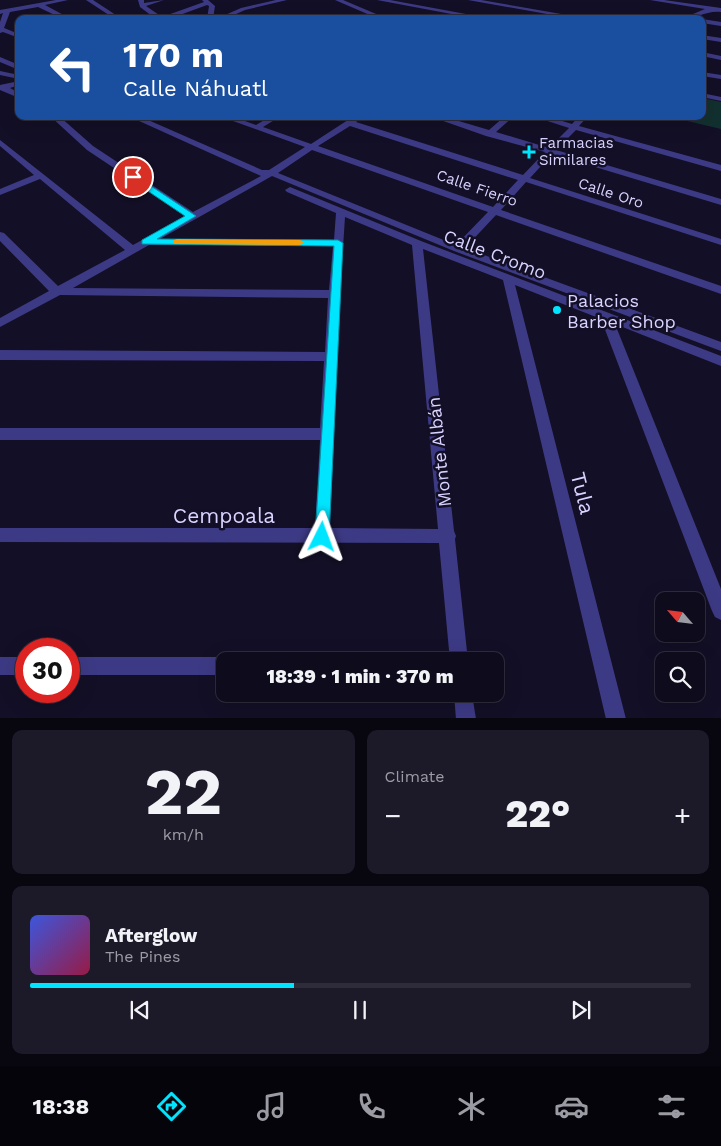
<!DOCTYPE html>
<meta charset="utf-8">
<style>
body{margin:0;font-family:"Work Sans",sans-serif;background:#1c1929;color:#f1f3f6;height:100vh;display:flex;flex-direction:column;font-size:19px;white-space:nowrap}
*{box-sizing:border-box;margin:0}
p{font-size:16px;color:#9b9ba3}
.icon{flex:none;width:28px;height:28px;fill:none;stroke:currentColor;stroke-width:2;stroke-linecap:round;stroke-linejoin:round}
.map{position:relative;height:718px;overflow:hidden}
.sheet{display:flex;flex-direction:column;gap:12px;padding:12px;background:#08060f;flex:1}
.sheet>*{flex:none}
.top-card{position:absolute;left:15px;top:15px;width:691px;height:105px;border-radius:10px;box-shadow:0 5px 20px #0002,0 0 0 1px #2e2b3b;background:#1a4fa0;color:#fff;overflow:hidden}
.needle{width:32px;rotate:298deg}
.controls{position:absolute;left:655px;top:592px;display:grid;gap:10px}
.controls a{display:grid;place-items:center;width:50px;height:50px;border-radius:10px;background:#0e0b1c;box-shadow:0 5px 20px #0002,0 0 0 1px #2e2b3b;font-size:25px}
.speed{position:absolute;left:15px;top:638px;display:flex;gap:10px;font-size:25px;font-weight:700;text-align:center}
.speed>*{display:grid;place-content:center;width:65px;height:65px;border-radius:50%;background:#0e0b1c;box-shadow:0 5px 20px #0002,0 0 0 1px #2e2b3b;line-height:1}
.speed .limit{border:8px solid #d22;background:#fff;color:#111}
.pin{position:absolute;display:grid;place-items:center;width:42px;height:42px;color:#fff;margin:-21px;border:2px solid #fff;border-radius:50%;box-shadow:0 1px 5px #0007}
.me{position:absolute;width:55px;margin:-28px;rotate:3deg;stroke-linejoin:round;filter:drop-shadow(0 0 4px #0008)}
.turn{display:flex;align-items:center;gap:18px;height:105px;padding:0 25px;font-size:22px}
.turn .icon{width:65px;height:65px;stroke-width:2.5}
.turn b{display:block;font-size:35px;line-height:42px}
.big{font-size:38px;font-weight:800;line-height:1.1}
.sheet .widget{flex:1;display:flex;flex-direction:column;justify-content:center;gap:8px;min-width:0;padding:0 18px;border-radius:10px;background:#1c1929}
.sheet .dial{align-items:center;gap:0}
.dial b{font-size:65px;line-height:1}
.song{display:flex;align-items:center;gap:15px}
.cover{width:60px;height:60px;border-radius:8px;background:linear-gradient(135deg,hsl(230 70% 55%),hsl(340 70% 35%))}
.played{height:5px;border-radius:2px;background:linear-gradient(90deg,#00e5ff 40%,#2e2b3b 40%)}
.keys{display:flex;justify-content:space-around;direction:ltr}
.heat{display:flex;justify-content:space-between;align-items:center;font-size:28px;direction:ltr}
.sheet .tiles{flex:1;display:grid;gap:12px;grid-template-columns:1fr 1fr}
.widget:last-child{grid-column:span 2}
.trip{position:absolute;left:216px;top:652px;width:288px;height:50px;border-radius:10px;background:#0e0b1c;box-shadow:0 5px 20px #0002,0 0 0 1px #2e2b3b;font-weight:800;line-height:50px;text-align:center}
.menu{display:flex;height:80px;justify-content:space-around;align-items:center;background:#06040b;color:#9b9ba3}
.menu .icon{width:35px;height:35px}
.menu .on{color:#00e5ff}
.menu b{font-size:22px;color:#f1f3f6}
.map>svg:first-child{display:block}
</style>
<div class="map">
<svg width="721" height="719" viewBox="0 0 721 719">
<rect width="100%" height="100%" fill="#130f26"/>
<!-- green -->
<path fill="#12302f" d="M703,98L721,102V129L666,116H702Z"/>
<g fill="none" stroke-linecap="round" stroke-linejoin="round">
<!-- minor -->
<g fill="#3d3a85" fill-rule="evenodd">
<path d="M56,0H68L45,5L71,19H63L38,7L10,12L4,28L19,34V38L3,32L0,33V22L3,13L0,14V10Z"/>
<path d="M86,0H93L122,19H115Z"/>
<path d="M138,0H144V3L164,0L146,6L162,17L204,2L202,0H208L215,6L213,19H207L209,6L207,5L169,19H156L140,7Z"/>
<path d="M276,0H287L245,10L225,19H216L241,8Z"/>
<path d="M335,0H343L388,19H379Z"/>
<path d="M377,0H390L493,19H478Z"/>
<path d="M468,0H481L590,19H575Z"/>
<path d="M650,0H664L721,8V12C707,10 696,19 681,19L705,9Z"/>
<path d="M702,19L721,22V26L702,23Z"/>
<path d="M702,35L721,38V42L702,39Z"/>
<path d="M702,52L721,56V60L702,56Z"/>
<path d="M0,57L19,65V70L0,62Z"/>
<path d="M0,71L19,75V79L0,75Z"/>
<path d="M702,72L721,75V79L702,76Z"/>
<path d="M19,81V85L10,88L19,93V98L0,90V85Z"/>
<path d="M702,93L721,97V101L702,97Z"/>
<path d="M50,116H59L93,146L193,212L261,176L128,116H139L262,170H269L305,147L219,116H231L256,125L271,116H281L263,127L311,144L354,116H364L356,122L523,175L545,152L486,136L429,116H442L489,130L505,116H514L496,132L549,148L569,128L532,116H546L572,124L579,116H588L579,126L721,165V171L576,130L556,150L721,199V205L552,154L530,178L721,239V245L526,182L501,210L721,286V294L496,215L465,248L721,342V351L454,251L272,176L160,239L334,240L336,213L287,192L285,190L290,187L421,241L721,356V366L615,324L721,589V620L715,617L712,611L601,319L515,285L626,719H606L503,280L423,249L454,531L456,536L455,539L468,661H450L439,543L0,542V528H315L320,440H0V428H320L324,361L0,360V350L325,352L328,298L60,295L0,327V318L49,291L0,241V232L4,233L58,286L125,250L40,179L0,195V189L34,175L0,146V140L133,245L186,216L87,150ZM350,126L518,180L493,207L318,146ZM312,150L488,212L456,245L278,173ZM345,217L412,245L438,529L330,528L340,294ZM149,245L333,246L329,290L73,288Z"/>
<rect x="0" y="657" width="26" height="18"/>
<path d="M69,657H225L232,661H225V675H69Z"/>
<path d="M454,694H472L476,719H456Z"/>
</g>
</g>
<!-- route -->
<path fill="#00e5ff" stroke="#0095a6" d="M130,176H136L196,216L157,239L338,240L343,243L329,537L327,542L322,543L317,542L315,537L334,246L142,244V240L185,216L130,179Z"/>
<!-- slow -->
<path fill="#f59e0b" d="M177,239L300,240L304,242L300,245L174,244V240Z"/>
<!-- markers -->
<g fill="#00e5ff" stroke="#130f26" stroke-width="2">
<path d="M526.5 144.5h5v5h5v5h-5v5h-5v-5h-5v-5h5z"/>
<circle cx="557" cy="310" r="5"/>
</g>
<g text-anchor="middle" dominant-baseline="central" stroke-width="5" stroke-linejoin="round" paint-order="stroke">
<!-- far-poi labels -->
<g font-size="15" fill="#d9d4ff" stroke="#130f26" text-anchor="start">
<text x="539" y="143">Farmacias<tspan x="539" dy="17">Similares</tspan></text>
</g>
<!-- far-street labels -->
<g font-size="15" fill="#d9d4ff" stroke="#130f26">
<text transform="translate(477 188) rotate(19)">Calle Fierro</text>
<text transform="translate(611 193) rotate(18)">Calle Oro</text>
</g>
<!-- street labels -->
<g font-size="18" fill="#d9d4ff" stroke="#130f26">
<text transform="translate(495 254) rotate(21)">Calle Cromo</text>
<text transform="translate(439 452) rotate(-96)">Monte Albán</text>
</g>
<!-- poi labels -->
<g font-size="18" fill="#d9d4ff" stroke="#130f26" text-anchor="start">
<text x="567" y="300">Palacios<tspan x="567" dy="21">Barber Shop</tspan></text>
</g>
<!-- near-street labels -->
<g font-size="21" fill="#d9d4ff" stroke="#130f26">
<text transform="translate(583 493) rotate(76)">Tula</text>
<text x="224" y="515">Cempoala</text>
</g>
</g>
</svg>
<div class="controls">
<a><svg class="needle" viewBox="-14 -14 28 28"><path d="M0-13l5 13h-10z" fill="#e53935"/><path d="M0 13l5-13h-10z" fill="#9b9ba3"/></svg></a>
<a><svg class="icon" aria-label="search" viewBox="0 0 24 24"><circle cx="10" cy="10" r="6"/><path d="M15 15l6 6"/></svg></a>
</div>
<div class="speed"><div class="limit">30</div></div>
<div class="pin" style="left:133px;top:177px;background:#d93025"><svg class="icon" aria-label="arrive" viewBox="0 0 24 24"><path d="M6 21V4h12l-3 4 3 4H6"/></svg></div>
<svg class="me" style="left:322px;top:537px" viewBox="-20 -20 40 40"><path d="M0-17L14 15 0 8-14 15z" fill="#00e5ff" stroke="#fff" stroke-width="4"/></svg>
<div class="trip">18:39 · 1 min · 370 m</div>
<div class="top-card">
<div class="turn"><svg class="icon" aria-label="left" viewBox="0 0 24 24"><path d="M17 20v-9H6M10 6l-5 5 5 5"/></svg><div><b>170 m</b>Calle Náhuatl</div></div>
</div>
</div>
<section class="sheet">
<div class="tiles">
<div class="widget dial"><b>22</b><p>km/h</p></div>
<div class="widget"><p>Climate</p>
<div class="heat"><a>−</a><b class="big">22°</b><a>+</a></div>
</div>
<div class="widget">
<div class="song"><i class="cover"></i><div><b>Afterglow</b><p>The Pines</p></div></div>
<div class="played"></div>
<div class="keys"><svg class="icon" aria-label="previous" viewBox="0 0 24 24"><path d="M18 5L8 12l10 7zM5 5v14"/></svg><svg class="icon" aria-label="pause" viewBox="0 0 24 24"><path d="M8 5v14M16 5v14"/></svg><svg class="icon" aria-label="next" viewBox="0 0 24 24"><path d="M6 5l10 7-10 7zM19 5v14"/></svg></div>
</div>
</div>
</section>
<nav class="menu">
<b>18:38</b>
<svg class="icon on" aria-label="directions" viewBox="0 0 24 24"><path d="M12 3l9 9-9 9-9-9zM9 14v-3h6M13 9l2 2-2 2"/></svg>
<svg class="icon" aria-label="music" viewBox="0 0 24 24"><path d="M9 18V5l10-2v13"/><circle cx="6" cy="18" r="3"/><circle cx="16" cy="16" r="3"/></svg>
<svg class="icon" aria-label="phone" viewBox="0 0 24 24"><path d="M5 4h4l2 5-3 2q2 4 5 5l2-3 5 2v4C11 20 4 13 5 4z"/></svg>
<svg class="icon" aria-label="climate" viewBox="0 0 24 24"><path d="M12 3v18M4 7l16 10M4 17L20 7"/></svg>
<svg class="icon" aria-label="car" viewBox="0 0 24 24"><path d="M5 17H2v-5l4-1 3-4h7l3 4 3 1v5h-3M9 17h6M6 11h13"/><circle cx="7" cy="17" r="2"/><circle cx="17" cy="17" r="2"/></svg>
<svg class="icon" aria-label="filters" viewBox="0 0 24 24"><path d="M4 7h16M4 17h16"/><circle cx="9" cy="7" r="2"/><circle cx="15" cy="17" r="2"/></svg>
</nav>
